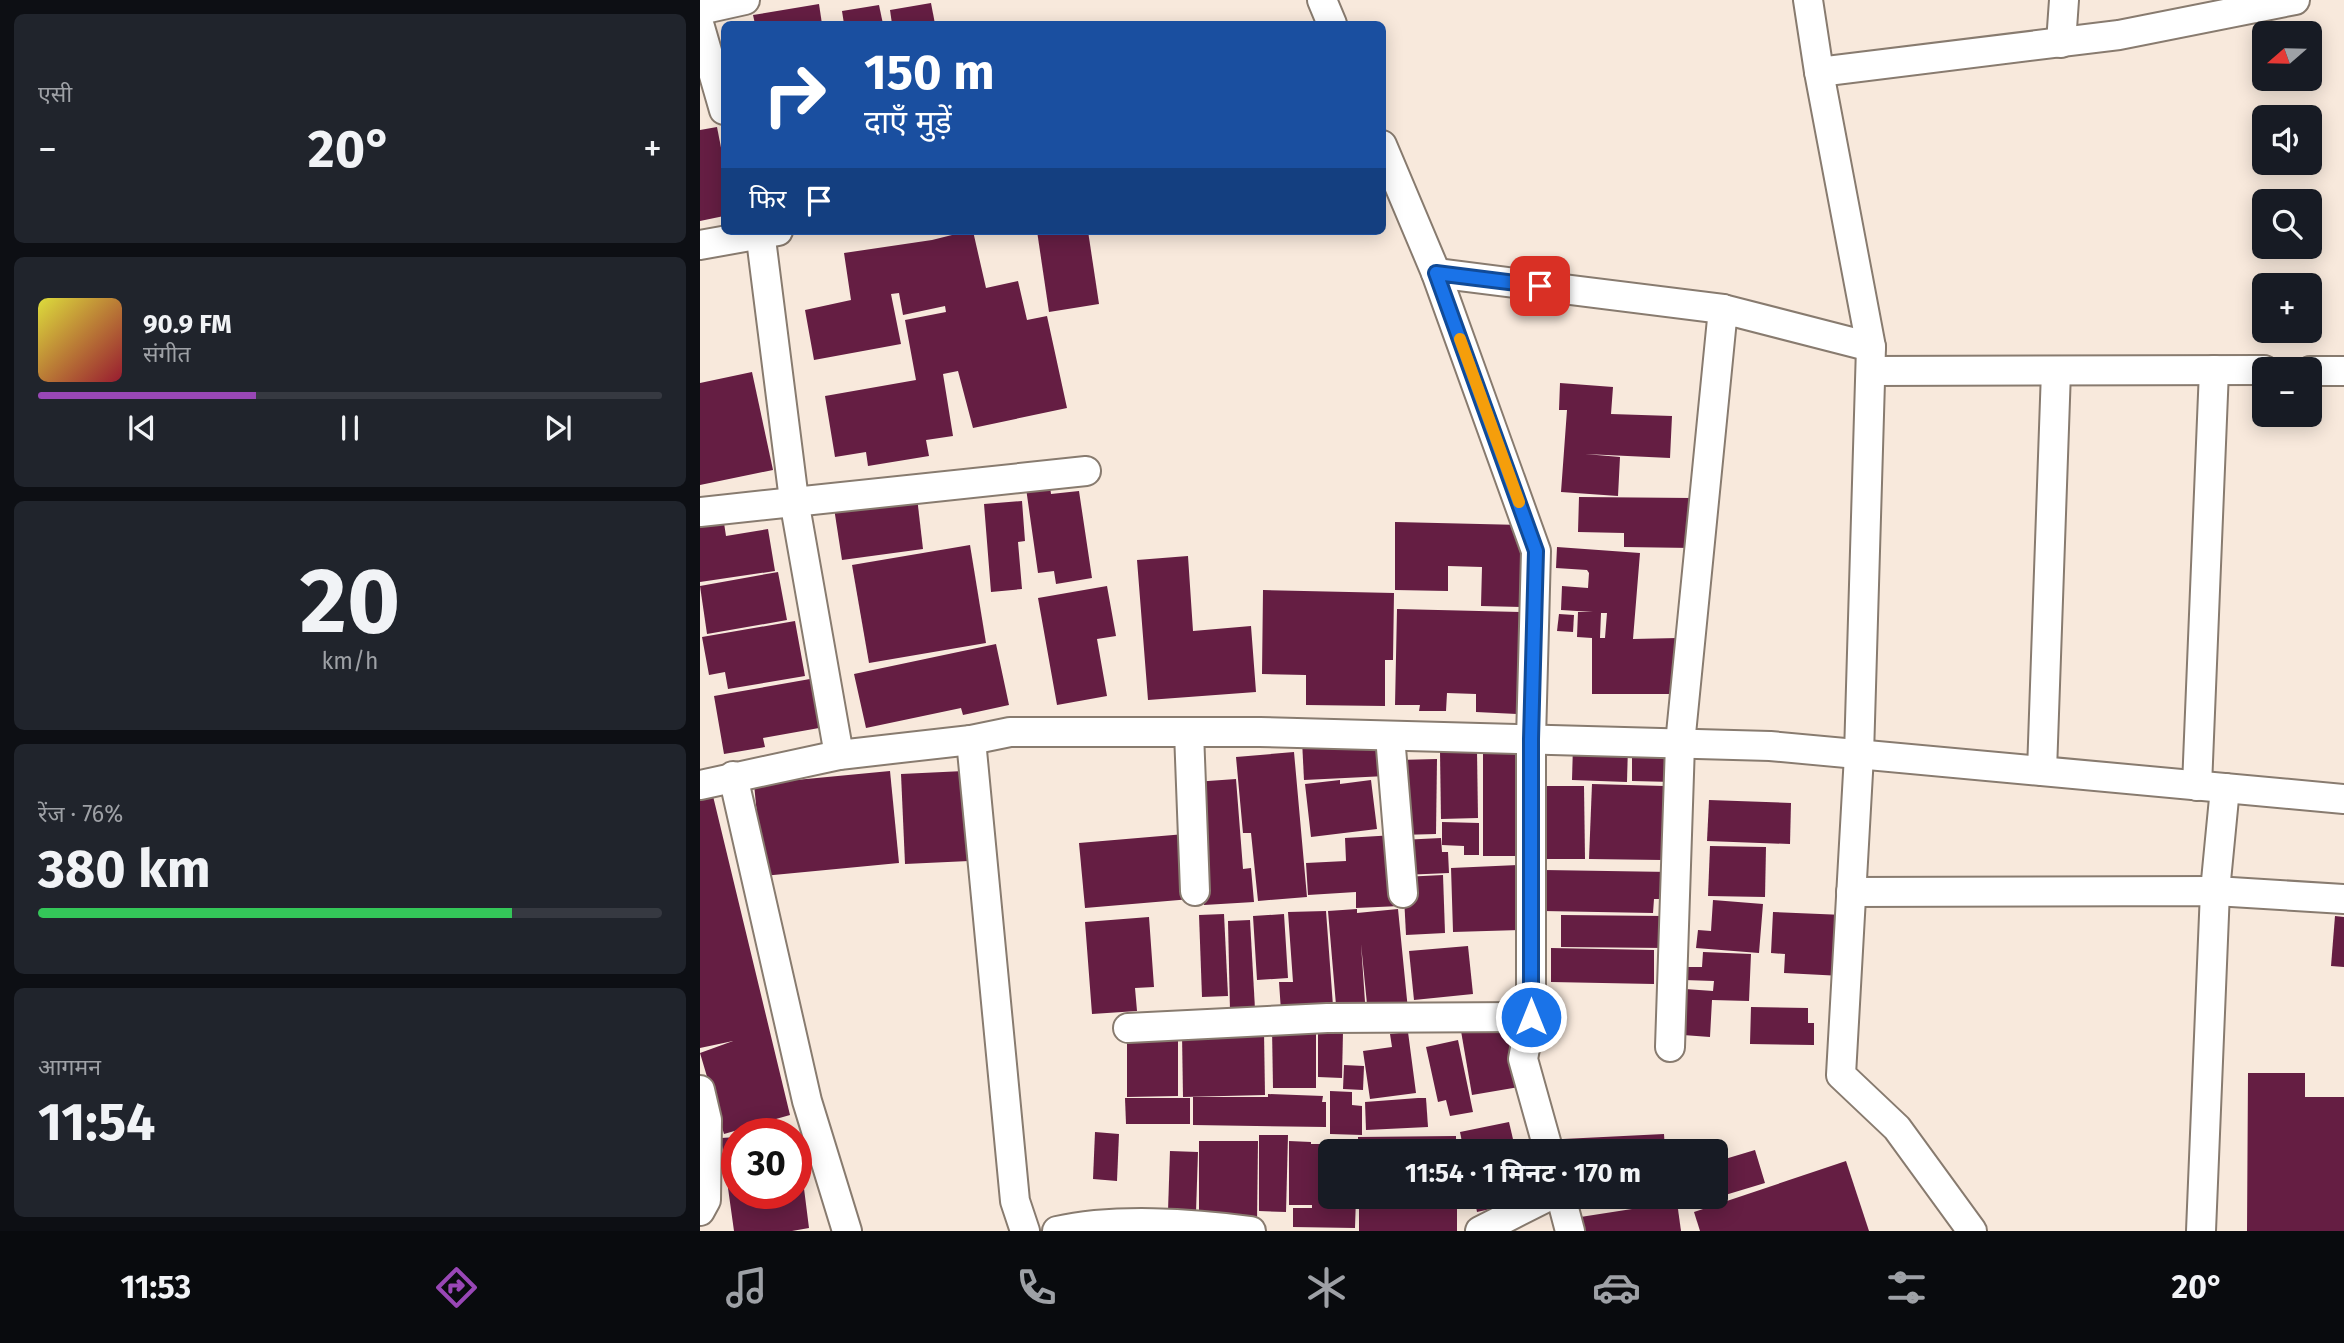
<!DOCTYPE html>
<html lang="hi">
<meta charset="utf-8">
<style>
body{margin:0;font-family:"Fira Sans","Noto Sans Devanagari",sans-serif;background:#20242c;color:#f1f3f6;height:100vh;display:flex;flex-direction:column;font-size:26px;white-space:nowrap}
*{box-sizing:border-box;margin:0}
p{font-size:23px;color:#9ea1a6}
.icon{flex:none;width:38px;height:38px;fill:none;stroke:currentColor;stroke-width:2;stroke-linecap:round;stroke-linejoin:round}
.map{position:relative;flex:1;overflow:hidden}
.panel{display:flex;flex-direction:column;gap:14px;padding:14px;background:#0d0f14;width:700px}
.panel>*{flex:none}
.banner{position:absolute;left:21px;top:21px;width:665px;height:214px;border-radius:10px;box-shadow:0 4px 18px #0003;background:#1a4fa0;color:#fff;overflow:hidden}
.needle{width:46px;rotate:250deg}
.tools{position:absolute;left:1552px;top:21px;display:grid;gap:14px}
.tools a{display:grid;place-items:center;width:70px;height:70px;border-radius:10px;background:#171b24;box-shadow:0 4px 18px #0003;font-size:35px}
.speed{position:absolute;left:21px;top:1118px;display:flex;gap:14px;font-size:35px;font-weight:700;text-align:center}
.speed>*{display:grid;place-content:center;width:91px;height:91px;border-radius:50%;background:#171b24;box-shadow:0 4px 18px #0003;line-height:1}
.speed .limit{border:10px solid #d22;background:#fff;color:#111}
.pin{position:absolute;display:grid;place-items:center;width:60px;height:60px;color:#fff;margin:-30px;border-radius:14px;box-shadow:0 4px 10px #0006}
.me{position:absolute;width:77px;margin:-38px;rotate:0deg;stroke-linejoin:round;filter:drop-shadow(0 0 5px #0008)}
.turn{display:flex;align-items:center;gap:24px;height:147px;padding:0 28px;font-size:32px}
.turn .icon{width:91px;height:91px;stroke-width:2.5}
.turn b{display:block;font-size:49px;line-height:60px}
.then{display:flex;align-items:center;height:66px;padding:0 28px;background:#0003;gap:14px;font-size:26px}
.big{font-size:52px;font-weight:700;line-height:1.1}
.panel .widget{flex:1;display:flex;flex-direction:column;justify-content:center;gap:10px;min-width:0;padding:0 24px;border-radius:10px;background:#20242c}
.panel .dial{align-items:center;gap:0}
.dial b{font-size:91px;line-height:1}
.song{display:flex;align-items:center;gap:21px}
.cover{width:84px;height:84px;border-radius:10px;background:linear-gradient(135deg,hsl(60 70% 55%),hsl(350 70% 35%))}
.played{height:7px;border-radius:4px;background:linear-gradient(90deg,#9947b6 35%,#363941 35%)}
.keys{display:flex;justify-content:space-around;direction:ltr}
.heat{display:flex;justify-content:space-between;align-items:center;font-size:38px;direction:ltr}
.charge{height:10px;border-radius:5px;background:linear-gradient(90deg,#34c759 76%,#363941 0)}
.trip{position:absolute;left:618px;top:1139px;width:410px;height:70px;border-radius:10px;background:#171b24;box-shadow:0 4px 18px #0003;font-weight:700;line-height:70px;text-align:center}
.tab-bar{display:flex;height:112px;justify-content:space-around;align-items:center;background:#090b0e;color:#9ea1a6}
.tab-bar .icon{width:49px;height:49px}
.tab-bar .selected{color:#9947b6}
.tab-bar b{font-size:32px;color:#f1f3f6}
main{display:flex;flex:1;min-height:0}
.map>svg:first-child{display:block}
</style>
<main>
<section class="panel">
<div class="widget"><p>एसी</p>
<div class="heat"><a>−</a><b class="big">20°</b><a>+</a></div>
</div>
<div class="widget">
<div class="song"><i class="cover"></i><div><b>90.9 FM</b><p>संगीत</p></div></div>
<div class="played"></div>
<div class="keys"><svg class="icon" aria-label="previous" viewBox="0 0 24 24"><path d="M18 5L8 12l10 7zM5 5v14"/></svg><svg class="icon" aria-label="pause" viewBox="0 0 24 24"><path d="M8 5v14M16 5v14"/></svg><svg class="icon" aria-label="next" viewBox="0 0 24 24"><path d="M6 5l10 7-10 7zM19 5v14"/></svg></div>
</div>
<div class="widget dial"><b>20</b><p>km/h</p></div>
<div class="widget"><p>रेंज · 76%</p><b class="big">380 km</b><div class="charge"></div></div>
<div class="widget"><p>आगमन</p><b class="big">11:54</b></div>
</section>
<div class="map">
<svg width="1644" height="1231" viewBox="0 0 1644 1231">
<rect width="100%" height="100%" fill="#f8e9dc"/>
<!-- building -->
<g fill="#651e43" fill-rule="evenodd">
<path d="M231,3L235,24H192L190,10Z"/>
<path d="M119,4L122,24H55L53,15Z"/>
<path d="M179,5L183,24H144L142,11Z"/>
<path d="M17,127L24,163V216L0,221V130Z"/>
<path d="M268,231H273L286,288L318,281L327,320L347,316L367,408L273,428L258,371L243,374L253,436L226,440L229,456L168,466L166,452L135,457L125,396L216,380L205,320L246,312L245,306L203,315L199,293L191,294L201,344L114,360L105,310L151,300L144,253L232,240Z"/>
<path d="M337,231H388L399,304L349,312Z"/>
<path d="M52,372L73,470L0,485V383Z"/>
<path d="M860,383L913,387L911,414L972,416L970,458L885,454L920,457L918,496L861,492L867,410H859Z"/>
<path d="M349,478L351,494L379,491L392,578L356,584L354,571L338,573L325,481Z"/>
<path d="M217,497L223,549L142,560L134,508Z"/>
<path d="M879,497L992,498V548L924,547V533L878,532Z"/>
<path d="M322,501L325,541L318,542L322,589L291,592L284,504Z"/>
<path d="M695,522L822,525L821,607L781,606L782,567L748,566V591L695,590Z"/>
<path d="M24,523L26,536L68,529L75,571L0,582V527Z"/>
<path d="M270,545L286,643L169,663L152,565Z"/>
<path d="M857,547L940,553L933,639L978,638V694H892V638L877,637L878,612H893L861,610L862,586L888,588L889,573L887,570L856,568ZM901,613H907L905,638H900Z"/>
<path d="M488,556L493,631L551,626L556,692L448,700L437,560Z"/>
<path d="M78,572L87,620L7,634L0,586Z"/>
<path d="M407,586L416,636L397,639L407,696L357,705L338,598Z"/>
<path d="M563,590L694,593L693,660H685V706L606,705V675L562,674Z"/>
<path d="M697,609L820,612L817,714L776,712V694L747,693L746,711H719L720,705H695Z"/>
<path d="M859,614L874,615L873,632L857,631Z"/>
<path d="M95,621L105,676L28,689L25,672L9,675L2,637Z"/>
<path d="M296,644L309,705L263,715L261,708L166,728L154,674Z"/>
<path d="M110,679L119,728L63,738L65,747L24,754L14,696Z"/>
<path d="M684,736L686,776L604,780L602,740Z"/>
<path d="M873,745L928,746L927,782L872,780Z"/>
<path d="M932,748L974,749L973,782L932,781Z"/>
<path d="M740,751H777L778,818L741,819Z"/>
<rect x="783" y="751" width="38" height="105"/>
<path d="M594,752L607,897L558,901L551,833H543L536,757Z"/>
<path d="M737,759L736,834L700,835L698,760Z"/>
<path d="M190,771L199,863L63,876L54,784Z"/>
<path d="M264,771L269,861L205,864L201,774Z"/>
<path d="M536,779L543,869L551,868L554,902L504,905L494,782Z"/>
<path d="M640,780V784L671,780L677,829L611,837L605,784Z"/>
<path d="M892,784L964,786L962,860L889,859Z"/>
<path d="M847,786H884L885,859H847Z"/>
<path d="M13,796L90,1115L24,1134L0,1053L33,1041L0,1048V800Z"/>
<path d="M1009,800L1091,803L1090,844L1007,841Z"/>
<path d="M742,822L779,823V855H764V846L742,845Z"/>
<path d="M485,834L491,899L385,908L379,843Z"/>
<path d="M695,835L700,906L656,908V892L608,895L606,863L646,861L645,838Z"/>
<path d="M741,838L742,852H748L749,873L703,875L701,840Z"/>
<path d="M1010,846L1066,847L1065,897L1008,896Z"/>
<path d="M818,865L820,930L753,932L751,868Z"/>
<path d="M844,870L971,872L970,899H954L953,913L843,911Z"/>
<path d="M743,875L745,933L706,935L703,877Z"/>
<path d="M1013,900L1063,904L1059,953L996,948L998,930L1011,931Z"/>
<path d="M657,909V913L698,909L708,1010L684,1012L683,1003L667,1004L661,944L665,1002L636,1005L628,911Z"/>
<path d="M626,911L633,1006L581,1011L579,982H593L588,912Z"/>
<path d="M1073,912L1144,915L1142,976L1084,973L1085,954L1071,953Z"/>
<path d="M524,914L528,996L502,997L499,915Z"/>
<path d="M584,914L588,978L557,980L553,916Z"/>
<path d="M861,915L963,916L965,948L861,947Z"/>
<path d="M1635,916L1644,917V967L1631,966Z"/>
<path d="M449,917L454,987L435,988L437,1011L392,1014L385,922Z"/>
<path d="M550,920L555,1009L530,1011L528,921Z"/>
<path d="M768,946L773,994L714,1000L709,951Z"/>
<path d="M851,948L954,950V984L851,982Z"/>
<path d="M1003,952L1051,954L1049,1001L1012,1000L1010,1037L983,1035L985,989L1013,991L1014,981L984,980V967H1002Z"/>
<path d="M1051,1007L1108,1008V1023H1114V1045L1050,1044Z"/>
<path d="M808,1023L819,1087L772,1095L761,1031Z"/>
<path d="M572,1028H616V1088H573Z"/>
<path d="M618,1031H643L642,1078L618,1077Z"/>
<path d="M564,1032L565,1095L483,1097L482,1034Z"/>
<path d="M708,1032L716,1093L670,1099L663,1051L692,1047L690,1034Z"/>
<path d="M478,1033V1096L427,1097V1034Z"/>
<path d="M758,1040L773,1112L750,1116L746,1100L738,1102L726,1047Z"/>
<path d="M644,1065L664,1066L663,1090L643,1089Z"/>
<path d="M1548,1073H1605V1097H1644V1231H1547Z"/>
<path d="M630,1091L652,1092V1105L662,1106V1135L630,1134Z"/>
<path d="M568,1094L623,1096L622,1102H626V1127L493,1125V1097H568Z"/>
<path d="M425,1098H490V1124H426Z"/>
<path d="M718,1098H726L728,1127L666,1130L665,1102Z"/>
<path d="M809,1122L816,1152H764L760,1132Z"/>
<path d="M96,1129L97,1134H70V1132Z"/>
<path d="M395,1132L419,1134L417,1181L393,1179Z"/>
<path d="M964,1134L965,1152H863V1139Z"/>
<path d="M559,1135H588L586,1212L559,1211Z"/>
<path d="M756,1136V1152H658V1137Z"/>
<path d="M37,1137V1194H96L98,1141L109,1228L92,1231H34L21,1138Z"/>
<path d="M499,1141H558L557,1223L499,1221Z"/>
<path d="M589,1141L611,1142V1144H656V1152H630V1197H656L655,1228L593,1227V1208H612V1205H589Z"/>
<path d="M1055,1150L1065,1183L982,1208L979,1197H1015V1162Z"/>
<path d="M470,1151L498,1152L496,1212L468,1211Z"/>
<path d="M1146,1161L1169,1231H1000L994,1212Z"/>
<rect x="659" y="1197" width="98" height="34"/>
<path d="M774,1197H825L826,1201L777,1212Z"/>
<path d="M977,1202L981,1231H876L874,1218Z"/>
</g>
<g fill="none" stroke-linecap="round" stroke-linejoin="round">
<!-- street casing -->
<g stroke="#887b6f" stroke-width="32">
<g id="street">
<path d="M622,0L632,24"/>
<path d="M1108,0L1119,72L1171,347L1159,755L1141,1075L1197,1128L1272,1231"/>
<path d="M0,10L45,0"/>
<path d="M0,27L24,110"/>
<path d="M1361,43L1364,0"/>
<path d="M1119,72L1419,35L1595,0"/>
<path d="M682,145L736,273L836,551L831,739V1017L823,1059L849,1152"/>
<path d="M60,231L94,500L139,755"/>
<path d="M0,245L78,231"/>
<path d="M736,273L1023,309"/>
<path d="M1172,371L1564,370"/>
<path d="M1610,371H1644"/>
<path d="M0,512L386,471"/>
<path d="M489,732L495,891"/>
<path d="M690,736L703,893"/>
<path d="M271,740L315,1201L325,1231"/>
<path d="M1342,771L1356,371"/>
<path d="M33,776L107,1101L147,1231"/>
<path d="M0,785L139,755L271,740L310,732H560L1070,746L1644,799"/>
<path d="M1497,786L1514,370"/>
<path d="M1151,892L1515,891L1644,899"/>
<path d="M428,1028L627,1018L831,1017"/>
<path d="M970,1047L980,744L1023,309L1171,347"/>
<path d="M0,1090L7,1120L6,1200L0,1211"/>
<path d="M861,1197L870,1231"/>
<path d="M357,1231C414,1218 492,1223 551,1231"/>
<path d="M780,1231L847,1197"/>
<path d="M1501,1231L1515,891L1525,788"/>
</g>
</g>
<!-- street -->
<use href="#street" stroke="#fff" stroke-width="28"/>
</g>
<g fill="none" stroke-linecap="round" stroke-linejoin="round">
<!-- route casing -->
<g stroke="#114b97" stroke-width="18">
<path id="route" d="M831,1017V739L836,551L736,273L840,286"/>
</g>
<!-- route -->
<use href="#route" stroke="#1a73e8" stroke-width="12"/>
<!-- slow -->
<path stroke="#f59e0b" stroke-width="12" d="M760,339L819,502"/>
</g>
</svg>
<div class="tools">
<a><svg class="needle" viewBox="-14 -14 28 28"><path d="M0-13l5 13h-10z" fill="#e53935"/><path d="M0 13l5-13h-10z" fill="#9ea1a6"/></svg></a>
<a><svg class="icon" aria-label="sound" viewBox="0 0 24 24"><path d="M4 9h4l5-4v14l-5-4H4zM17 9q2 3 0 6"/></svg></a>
<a><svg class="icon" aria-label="search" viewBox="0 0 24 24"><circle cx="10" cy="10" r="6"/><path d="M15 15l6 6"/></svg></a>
<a>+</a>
<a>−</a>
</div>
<div class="speed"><div class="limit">30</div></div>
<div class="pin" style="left:840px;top:286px;background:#d93025"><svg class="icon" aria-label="arrive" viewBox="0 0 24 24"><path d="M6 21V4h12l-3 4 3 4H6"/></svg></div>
<svg class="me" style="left:831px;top:1017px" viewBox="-20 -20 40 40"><circle r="17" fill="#1a73e8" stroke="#fff" stroke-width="3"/><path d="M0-11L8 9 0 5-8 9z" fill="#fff"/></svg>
<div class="trip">11:54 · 1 मिनट · 170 m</div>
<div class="banner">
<div class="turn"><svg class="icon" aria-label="right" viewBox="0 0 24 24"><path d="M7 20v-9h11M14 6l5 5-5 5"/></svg><div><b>150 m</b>दाएँ मुड़ें</div></div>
<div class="then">फिर<svg class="icon" aria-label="arrive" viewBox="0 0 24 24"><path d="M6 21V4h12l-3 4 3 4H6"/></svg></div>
</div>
</div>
</main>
<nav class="tab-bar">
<b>11:53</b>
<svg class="icon selected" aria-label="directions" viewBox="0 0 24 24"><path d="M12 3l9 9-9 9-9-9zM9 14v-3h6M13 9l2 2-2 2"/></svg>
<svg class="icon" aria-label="music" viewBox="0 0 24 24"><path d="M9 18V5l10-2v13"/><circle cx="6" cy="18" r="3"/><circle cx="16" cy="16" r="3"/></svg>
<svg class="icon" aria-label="phone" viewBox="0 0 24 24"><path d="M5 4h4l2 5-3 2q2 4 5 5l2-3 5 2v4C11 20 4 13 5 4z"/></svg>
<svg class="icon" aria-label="climate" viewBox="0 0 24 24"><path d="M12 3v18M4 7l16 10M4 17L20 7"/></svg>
<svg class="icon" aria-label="car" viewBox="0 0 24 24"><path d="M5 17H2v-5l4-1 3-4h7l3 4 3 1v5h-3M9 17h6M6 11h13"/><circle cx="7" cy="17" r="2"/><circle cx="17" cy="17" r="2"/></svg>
<svg class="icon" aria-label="filters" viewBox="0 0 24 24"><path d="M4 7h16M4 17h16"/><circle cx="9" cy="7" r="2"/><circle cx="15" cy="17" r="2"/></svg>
<b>20°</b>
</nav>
